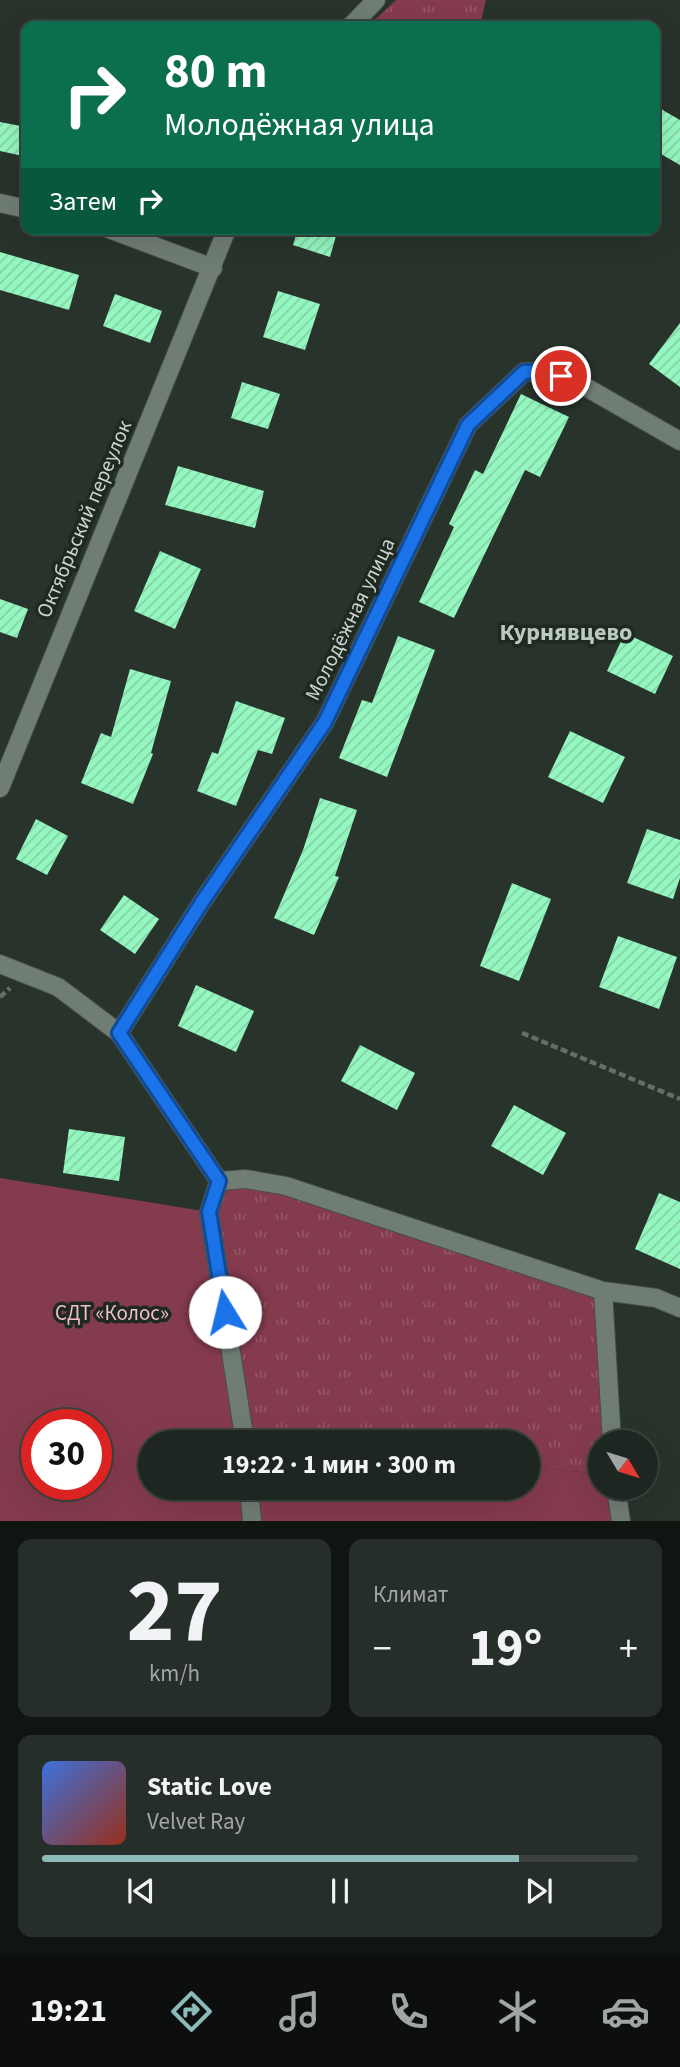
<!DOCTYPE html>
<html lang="ru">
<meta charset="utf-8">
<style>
body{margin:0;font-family:"Source Sans 3",sans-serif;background:#262e2a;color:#f1f3f6;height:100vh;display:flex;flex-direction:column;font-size:26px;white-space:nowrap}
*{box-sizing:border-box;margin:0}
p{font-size:23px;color:#a1a5a5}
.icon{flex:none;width:38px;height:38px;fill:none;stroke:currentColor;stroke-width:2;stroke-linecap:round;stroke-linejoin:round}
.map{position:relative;height:1521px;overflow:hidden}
.drawer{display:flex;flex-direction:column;gap:18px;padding:18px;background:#101512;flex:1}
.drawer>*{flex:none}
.top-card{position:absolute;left:21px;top:21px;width:639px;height:214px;border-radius:14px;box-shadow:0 7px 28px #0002,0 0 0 2px #3c433f;background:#0b6e4f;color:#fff;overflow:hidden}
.needle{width:46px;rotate:128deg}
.controls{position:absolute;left:588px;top:1430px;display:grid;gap:14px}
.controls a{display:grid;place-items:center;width:70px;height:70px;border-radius:50%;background:#1e2621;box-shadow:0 7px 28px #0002,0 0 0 2px #3c433f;font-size:35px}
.speed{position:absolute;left:21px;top:1409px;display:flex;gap:14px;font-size:35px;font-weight:700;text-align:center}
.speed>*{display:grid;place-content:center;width:91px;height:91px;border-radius:50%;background:#1e2621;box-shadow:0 7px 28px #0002,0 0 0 2px #3c433f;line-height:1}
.speed .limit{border:10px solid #d22;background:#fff;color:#111}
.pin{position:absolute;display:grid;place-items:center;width:60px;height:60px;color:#fff;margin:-30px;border:4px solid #fff;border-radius:50%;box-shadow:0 2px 7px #0007}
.me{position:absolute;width:77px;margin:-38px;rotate:351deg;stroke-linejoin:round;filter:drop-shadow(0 0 5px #0008)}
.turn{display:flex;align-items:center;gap:24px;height:147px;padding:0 28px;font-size:32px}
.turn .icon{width:91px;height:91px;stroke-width:2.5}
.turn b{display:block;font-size:49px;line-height:60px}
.then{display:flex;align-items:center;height:66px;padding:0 28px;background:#0003;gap:14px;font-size:26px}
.big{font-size:52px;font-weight:700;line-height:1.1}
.drawer .widget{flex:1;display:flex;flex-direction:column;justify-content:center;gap:10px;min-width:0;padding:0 24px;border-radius:14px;background:#262e2a}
.drawer .dial{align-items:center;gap:0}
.dial b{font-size:91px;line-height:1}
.song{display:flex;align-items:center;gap:21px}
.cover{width:84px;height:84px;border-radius:10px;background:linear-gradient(135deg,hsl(220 70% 55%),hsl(10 70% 35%))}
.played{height:7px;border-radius:4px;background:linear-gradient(90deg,#8bbbb9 80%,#3c433f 80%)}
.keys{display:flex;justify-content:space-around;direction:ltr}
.heat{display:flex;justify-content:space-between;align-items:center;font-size:38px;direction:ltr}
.drawer .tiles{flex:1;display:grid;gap:18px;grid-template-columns:1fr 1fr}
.widget:last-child{grid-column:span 2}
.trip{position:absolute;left:138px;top:1430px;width:402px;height:70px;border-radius:35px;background:#1e2621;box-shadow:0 7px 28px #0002,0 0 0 2px #3c433f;font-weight:700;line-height:70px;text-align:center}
.tabs{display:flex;height:112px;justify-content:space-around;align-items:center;background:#0c0f0d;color:#a1a5a5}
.tabs .icon{width:49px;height:49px}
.tabs .active{color:#8bbbb9}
.tabs b{font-size:32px;color:#f1f3f6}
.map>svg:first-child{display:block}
</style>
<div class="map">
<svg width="680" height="1521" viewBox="0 0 680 1521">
<defs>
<pattern id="grass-tufts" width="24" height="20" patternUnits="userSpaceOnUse" patternTransform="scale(1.75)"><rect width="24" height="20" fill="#853b4e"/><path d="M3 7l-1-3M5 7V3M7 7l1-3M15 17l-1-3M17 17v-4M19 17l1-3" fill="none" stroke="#955666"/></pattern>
<pattern id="building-hatch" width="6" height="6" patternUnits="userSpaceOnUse" patternTransform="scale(1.75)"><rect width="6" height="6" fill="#95f7c0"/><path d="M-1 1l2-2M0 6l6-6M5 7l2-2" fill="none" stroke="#83d2a6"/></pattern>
</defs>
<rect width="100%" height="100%" fill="#28332c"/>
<!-- grass -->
<g fill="url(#grass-tufts)">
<path d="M396,0H486L480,26H368Z"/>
<path d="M246,1179L603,1291L612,1442H600V1474L529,1467L528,1442H289L244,1437L209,1212L219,1181Z"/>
</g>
<!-- garden -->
<path fill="#853b4e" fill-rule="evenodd" d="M0,1178L209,1212L244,1437L289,1442H150V1488H528L529,1467L600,1474V1488H614L615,1521H0ZM37,1424H96V1484H37Z"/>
<!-- building -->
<g fill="url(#building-hatch)">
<path d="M654,105L680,120V165L654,150Z"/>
<path d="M0,122L26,127L23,156L0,151Z"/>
<path d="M298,229H338L330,257L293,245Z"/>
<path d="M0,252L79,275L69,310L0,290Z"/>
<path d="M278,291L320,304L305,350L263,337Z"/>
<path d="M115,294L162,311L150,343L103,326Z"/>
<path d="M680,323V387L649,364Z"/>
<path d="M242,382L280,394L268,429L231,418Z"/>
<path d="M521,394L569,417L540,477L525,470L454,618L419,602L454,527L449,524L475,470L483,474Z"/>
<path d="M178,466L264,491L255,528L165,505Z"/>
<path d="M160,551L201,569L175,629L134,611Z"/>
<path d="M0,599L28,609L17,638L0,632Z"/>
<path d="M625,633L673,656L655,694L607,671Z"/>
<path d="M398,636L435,650L387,777L339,758L362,700L372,703Z"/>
<path d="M130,669L171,681L151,753L153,754L133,804L81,783L101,733L111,737Z"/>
<path d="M236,701L285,718L272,754L258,750L236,806L197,791L212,752L218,754Z"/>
<path d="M570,731L625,757L603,803L548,777Z"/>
<path d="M320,798L357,810L335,876L339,877L314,935L274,918L303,850Z"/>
<path d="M36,819L68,836L47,875L16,859Z"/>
<path d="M647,829L680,840V878L673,899L627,883Z"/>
<path d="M512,883L551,899L519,981L480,966Z"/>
<path d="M124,895L159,919L135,954L100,930Z"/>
<path d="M618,936L677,957L659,1009L599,987Z"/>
<path d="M196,985L254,1011L236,1052L178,1026Z"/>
<path d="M360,1045L415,1073L397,1110L341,1081Z"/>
<path d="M514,1105L566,1133L543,1175L491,1146Z"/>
<path d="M69,1129L125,1137L119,1181L63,1173Z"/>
<path d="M659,1193L680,1202V1269L635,1249Z"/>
</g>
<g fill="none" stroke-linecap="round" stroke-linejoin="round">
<!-- minor casing -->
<g stroke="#454f48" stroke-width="20">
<g id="minor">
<path d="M351,26L376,0"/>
<path d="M0,203L26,209"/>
<path d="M109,229L213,268"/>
<path d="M0,788L227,229"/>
<path d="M0,964L58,987L119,1033L219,1181L209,1212L245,1442"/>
<path d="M119,1033L202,902L325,722L468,425L524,372L545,371L577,382L680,441"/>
<path d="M219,1181L246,1179L286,1186L603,1291L656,1298L680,1308"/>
<path d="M603,1291L612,1442"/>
<path d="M249,1488L252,1521"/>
<path d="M616,1488L621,1521"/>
</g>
</g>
<!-- path -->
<g stroke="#646d68" stroke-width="4.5" stroke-dasharray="7 3.5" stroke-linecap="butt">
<path d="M0,997L10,988"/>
<path d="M522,1033L680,1099"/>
</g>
<!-- minor -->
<use href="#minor" stroke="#707d75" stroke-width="18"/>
</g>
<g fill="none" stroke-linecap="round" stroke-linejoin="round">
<!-- route casing -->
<g stroke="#114b97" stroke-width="18">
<path id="route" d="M225,1312L209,1212L219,1181L119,1033L202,902L325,722L468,425L524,372L545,371L561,376"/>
</g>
<!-- route -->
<use href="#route" stroke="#1a73e8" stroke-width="12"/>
</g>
<g text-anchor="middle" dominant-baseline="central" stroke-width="7" stroke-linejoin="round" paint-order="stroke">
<!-- street labels -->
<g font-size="21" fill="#ccd3cf" stroke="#1e2922">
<text transform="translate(84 519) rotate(-67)">Октябрьский переулок</text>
<text transform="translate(350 619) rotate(-64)">Молодёжная улица</text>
</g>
<!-- park labels -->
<g font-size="21" fill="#f1bec7" stroke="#1e2922">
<text x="112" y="1313">СДТ «Колос»</text>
</g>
<!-- quarter labels -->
<g font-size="24" font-weight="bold" fill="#bbc9c0" stroke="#1e2922">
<text x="566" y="632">Курнявцево</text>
</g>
</g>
</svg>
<div class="controls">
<a><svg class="needle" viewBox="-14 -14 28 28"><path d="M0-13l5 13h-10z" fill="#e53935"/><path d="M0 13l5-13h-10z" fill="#a1a5a5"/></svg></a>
</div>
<div class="speed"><div class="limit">30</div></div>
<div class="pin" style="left:561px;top:376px;background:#d93025"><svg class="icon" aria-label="arrive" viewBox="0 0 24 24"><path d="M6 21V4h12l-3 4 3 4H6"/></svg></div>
<svg class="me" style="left:225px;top:1312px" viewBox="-20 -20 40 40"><circle r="19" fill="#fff"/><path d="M0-13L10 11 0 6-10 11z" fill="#1a73e8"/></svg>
<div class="trip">19:22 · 1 мин · 300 m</div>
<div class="top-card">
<div class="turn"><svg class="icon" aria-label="right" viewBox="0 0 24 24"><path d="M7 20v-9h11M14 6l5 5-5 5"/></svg><div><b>80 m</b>Молодёжная улица</div></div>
<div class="then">Затем<svg class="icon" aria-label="right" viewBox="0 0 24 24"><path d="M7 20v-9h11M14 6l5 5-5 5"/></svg></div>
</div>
</div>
<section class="drawer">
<div class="tiles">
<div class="widget dial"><b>27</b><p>km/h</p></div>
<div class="widget"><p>Климат</p>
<div class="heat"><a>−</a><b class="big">19°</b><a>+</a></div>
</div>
<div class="widget">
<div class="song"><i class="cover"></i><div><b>Static Love</b><p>Velvet Ray</p></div></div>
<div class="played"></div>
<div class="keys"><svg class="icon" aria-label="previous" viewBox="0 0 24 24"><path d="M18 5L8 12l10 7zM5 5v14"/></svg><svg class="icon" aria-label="pause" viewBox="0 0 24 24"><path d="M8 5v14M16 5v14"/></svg><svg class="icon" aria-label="next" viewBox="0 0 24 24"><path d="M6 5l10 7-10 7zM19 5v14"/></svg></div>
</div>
</div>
</section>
<nav class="tabs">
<b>19:21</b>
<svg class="icon active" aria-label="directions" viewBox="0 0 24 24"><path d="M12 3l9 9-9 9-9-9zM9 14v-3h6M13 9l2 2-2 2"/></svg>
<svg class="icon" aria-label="music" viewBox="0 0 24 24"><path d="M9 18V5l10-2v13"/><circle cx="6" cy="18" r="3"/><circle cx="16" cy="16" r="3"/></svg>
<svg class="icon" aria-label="phone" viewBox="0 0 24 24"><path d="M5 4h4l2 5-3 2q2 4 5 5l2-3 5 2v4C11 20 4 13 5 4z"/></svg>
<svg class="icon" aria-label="climate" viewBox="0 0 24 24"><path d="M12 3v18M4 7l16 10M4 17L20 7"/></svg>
<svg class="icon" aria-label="car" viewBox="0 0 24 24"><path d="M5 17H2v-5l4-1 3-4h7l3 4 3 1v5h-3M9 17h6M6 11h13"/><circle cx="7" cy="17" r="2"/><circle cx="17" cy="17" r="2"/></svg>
</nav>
